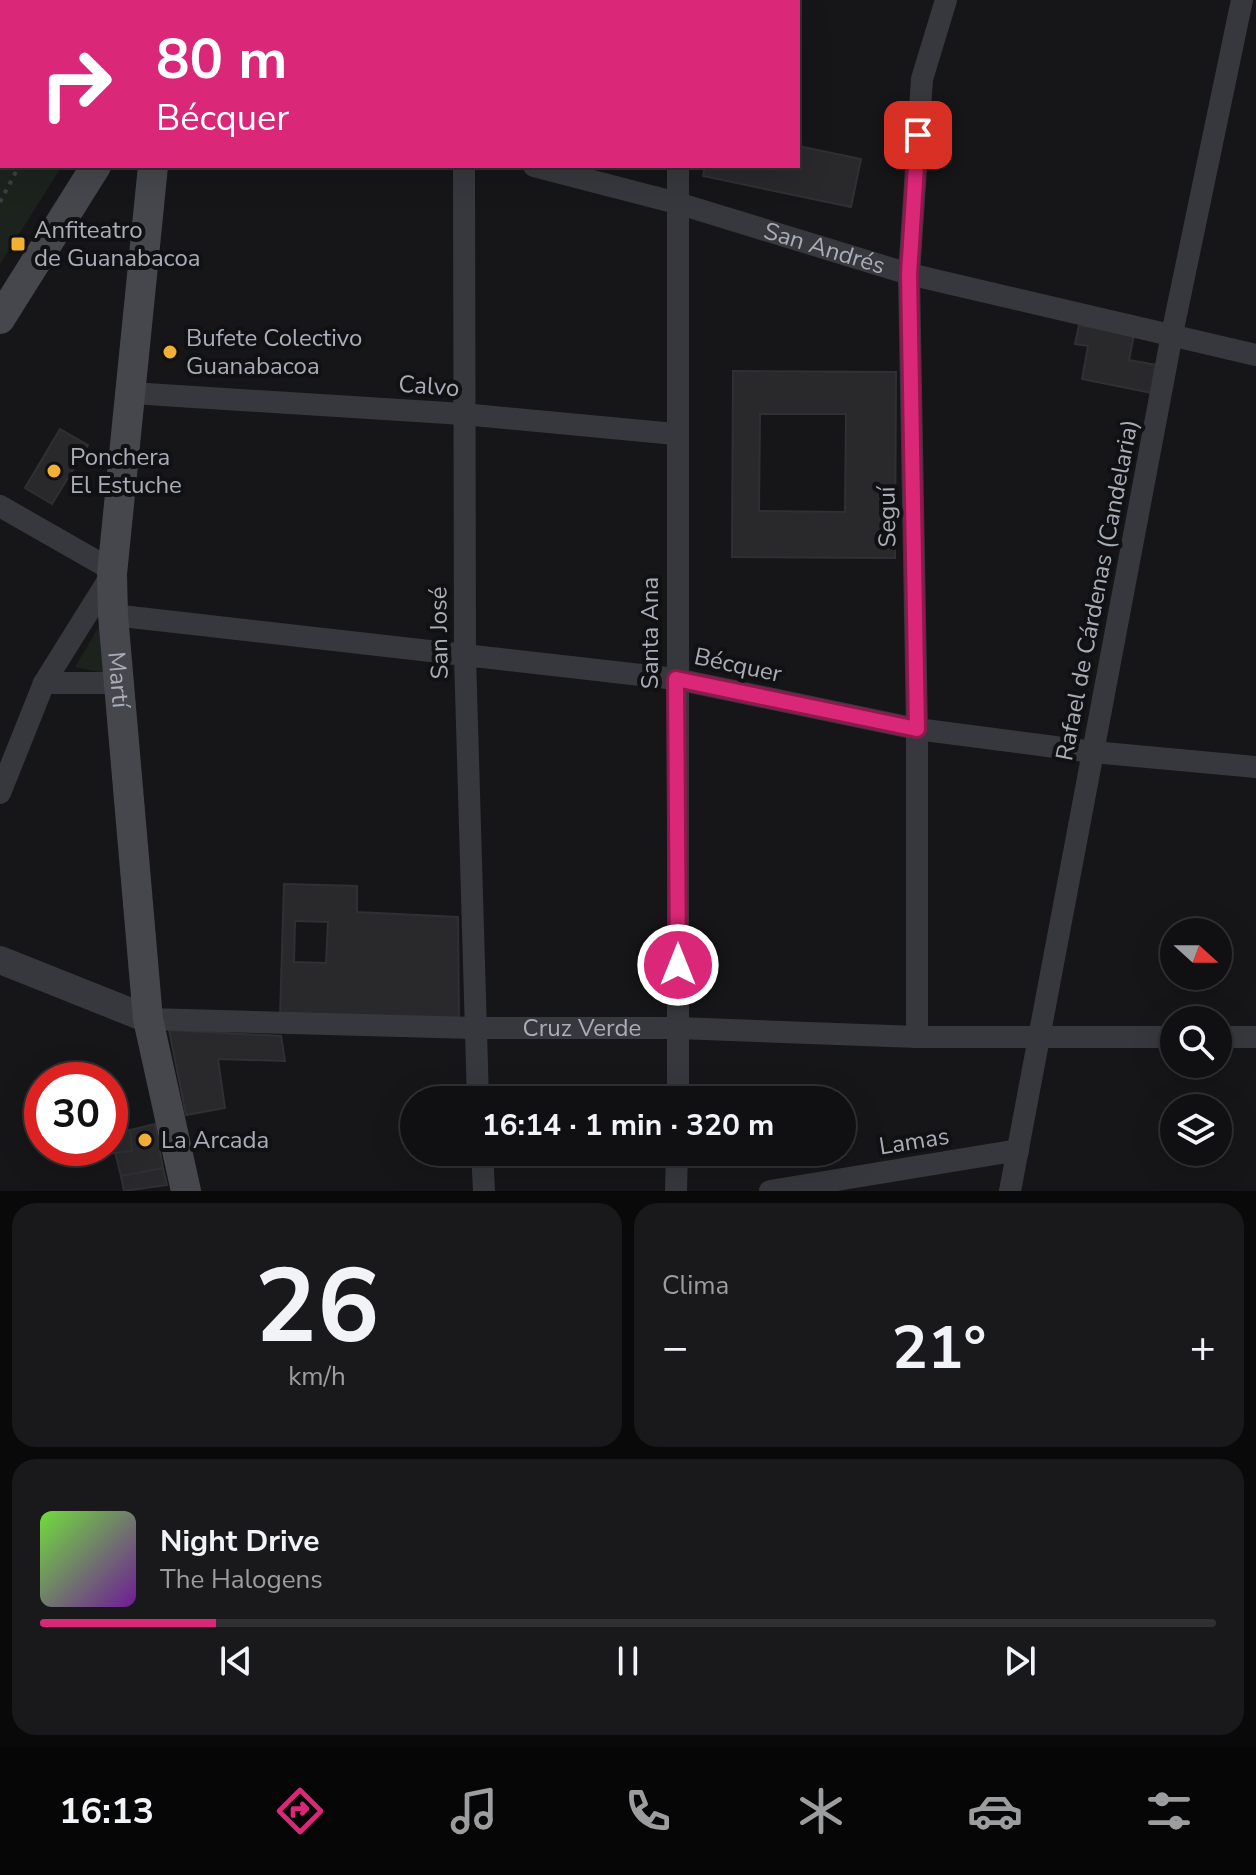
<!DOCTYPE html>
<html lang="es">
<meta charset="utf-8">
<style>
body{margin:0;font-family:"Nunito Sans",sans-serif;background:#19191b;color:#f1f3f6;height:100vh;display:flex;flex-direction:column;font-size:30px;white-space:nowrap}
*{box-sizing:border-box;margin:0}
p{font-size:26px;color:#9c9d9f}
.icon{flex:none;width:44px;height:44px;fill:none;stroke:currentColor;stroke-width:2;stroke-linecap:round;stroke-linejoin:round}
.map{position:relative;height:1191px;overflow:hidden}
.sheet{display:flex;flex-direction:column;gap:12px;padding:12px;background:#09090a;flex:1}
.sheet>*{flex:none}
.top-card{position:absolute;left:0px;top:0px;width:800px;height:168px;box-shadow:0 8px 32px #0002,0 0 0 2px #303032;background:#db2777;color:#fff;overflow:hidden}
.needle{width:52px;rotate:111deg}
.tools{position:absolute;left:1160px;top:918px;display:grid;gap:16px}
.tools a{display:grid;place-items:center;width:72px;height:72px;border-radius:50%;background:#101012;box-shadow:0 8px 32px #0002,0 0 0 2px #303032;font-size:40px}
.speed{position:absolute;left:24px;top:1062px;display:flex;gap:16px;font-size:40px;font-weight:700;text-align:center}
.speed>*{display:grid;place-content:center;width:104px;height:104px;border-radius:50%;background:#101012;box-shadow:0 8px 32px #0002,0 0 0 2px #303032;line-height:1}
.speed .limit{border:12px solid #d22;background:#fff;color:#111}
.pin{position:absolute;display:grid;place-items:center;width:68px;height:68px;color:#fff;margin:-34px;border-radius:16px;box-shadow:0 4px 12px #0006}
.me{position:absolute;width:88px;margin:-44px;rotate:0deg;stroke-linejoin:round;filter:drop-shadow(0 0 6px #0008)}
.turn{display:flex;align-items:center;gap:28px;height:168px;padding:0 24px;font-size:36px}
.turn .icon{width:104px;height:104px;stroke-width:2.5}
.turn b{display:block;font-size:56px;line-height:68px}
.big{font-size:60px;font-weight:700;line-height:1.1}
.sheet .widget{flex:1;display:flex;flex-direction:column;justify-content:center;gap:12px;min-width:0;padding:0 28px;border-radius:24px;background:#19191b}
.sheet .dial{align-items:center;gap:0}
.dial b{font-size:104px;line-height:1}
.song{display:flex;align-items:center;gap:24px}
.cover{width:96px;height:96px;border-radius:12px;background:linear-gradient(135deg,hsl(100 70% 55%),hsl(280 70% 35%))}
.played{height:8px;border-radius:4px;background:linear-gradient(90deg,#db2777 15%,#303032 15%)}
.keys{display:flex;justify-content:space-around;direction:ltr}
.heat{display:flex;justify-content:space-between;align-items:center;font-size:44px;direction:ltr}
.sheet .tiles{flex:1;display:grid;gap:12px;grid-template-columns:1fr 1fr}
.widget:last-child{grid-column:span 2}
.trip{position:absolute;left:400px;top:1086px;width:456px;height:80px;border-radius:40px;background:#101012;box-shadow:0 8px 32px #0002,0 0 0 2px #303032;font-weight:700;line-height:80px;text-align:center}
.dock{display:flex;height:128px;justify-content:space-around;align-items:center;background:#060607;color:#9c9d9f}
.dock .icon{width:56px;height:56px}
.dock .selected{color:#db2777}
.dock b{font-size:36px;color:#f1f3f6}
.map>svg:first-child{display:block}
</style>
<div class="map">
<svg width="1256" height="1191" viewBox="0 0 1256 1191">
<rect width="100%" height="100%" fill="#161618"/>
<!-- green -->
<g fill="#1c231d">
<path d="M0,10L2,166H62L0,264Z"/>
<path d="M101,623L105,673L75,667Z"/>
</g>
<!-- building -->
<g fill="#29292c" stroke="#303034" stroke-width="2" fill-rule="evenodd">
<path d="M798,146L861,159L851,207L703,176L705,166H798Z"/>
<path d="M1079,325L1134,335L1129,360L1157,365L1152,393L1082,379L1088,346L1075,344Z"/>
<path d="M733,371L896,372L895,558L732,557ZM760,414H846L845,512L759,511Z"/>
<path d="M60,429L88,445L52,504L25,488Z"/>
<path d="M284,884L357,886V912L458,917L459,1023L280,1017ZM295,921L328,922L326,963L294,962Z"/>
<path d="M169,1030L281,1036L285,1061L218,1059L225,1108L186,1115Z"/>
<path d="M155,1124L163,1168L121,1176L115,1152L132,1151L130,1130Z"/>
<path d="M130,1130L132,1151L60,1160L59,1148H110V1133Z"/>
<path d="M163,1168L167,1185L124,1191L121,1176Z"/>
</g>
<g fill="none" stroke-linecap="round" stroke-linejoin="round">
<!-- path -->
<g stroke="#3d3f44" stroke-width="4" stroke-dasharray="4 6" stroke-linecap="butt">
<path d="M0,75L2,74"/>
<path d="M0,202L19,166"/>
</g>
<!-- minor -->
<g stroke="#37383d" stroke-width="22">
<path d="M468,2V0"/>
<path d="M681,2V0"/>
<path d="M464,166L465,656L478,1100"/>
<path id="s1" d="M534,166L677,203L909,274L1256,355"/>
<path d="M131,393L463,414L675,434"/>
<path d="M0,506L112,570"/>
<path d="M113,615L676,679L917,729L1093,752L1256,767"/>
<path d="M44,683H117"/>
<path d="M0,793L44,683L112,574"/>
<path id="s2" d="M148,1019L474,1028H678L917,1037H1174"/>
<path d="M917,1037V729L909,274L922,79L946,0"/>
<path d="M1218,1037H1256"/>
<path d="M678,1100V166"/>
<path d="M482,1152L484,1191"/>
<path d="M676,1191L677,1152"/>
<path d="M770,1191L1018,1150"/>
<path d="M1010,1191L1172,334L1242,0"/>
</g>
<!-- tertiary -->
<g stroke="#37383d" stroke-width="28">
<path d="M62,0L66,2"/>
<path d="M0,960L148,1019"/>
</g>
<!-- secondary -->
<g stroke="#45474d" stroke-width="30">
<path d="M196,2L197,0"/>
<path id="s3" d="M153,166L112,574L113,615L148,1019L186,1191"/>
<path d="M0,319L96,166"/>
</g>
</g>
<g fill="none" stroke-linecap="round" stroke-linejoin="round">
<!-- route casing -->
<g stroke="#8e194d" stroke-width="20">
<path id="route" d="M678,965L676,679L917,729L909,274L918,135"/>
</g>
<!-- route -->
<use href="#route" stroke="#db2777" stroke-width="14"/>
</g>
<!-- markers -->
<g fill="#f2b134" stroke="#111113" stroke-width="3">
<rect x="10" y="236" width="16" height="16" rx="4"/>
<circle cx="170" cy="352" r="8"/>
<circle cx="54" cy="471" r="8"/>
<circle cx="145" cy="1140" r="8"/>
</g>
<g text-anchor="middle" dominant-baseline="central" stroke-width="8" stroke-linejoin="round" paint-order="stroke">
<!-- poi labels -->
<g font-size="24" fill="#a8adb8" stroke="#111113" text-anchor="start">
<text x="34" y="230">Anfiteatro<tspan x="34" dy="28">de Guanabacoa</tspan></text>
<text x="186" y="338">Bufete Colectivo<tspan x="186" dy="28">Guanabacoa</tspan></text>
<text x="70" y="457">Ponchera<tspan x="70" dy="28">El Estuche</tspan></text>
<text x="161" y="1140">La Arcada</text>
</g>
<!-- street labels -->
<g font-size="24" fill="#a8adb8" stroke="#111113">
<text stroke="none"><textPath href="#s1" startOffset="302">San Andrés</textPath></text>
<text transform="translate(429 386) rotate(4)">Calvo</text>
<text transform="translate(887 517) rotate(-91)">Seguí</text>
<text transform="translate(1097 590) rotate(-79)">Rafael de Cárdenas (Candelaria)</text>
<text transform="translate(439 633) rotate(-91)">San José</text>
<text transform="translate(650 633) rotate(-90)">Santa Ana</text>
<text transform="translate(738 665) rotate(12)">Bécquer</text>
<text stroke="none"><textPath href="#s3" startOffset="516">Martí</textPath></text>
<text stroke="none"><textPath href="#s2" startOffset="434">Cruz Verde</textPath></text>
<text transform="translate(914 1141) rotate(-9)">Lamas</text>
</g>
</g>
</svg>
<div class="tools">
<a><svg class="needle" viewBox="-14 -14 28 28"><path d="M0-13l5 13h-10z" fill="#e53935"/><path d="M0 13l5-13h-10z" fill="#9c9d9f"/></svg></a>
<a><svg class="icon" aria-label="search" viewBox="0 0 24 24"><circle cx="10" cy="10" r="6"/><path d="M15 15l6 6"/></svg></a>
<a><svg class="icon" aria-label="layers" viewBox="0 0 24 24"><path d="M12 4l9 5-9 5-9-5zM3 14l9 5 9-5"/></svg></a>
</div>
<div class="speed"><div class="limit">30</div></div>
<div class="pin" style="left:918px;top:135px;background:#d93025"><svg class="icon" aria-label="arrive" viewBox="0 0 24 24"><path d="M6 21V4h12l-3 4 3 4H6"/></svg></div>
<svg class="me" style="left:678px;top:965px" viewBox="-20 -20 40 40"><circle r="17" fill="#db2777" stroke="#fff" stroke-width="3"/><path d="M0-11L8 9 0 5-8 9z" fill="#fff"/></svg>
<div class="trip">16:14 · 1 min · 320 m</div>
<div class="top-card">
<div class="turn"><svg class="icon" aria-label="right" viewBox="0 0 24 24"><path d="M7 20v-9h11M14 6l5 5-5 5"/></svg><div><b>80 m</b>Bécquer</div></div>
</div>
</div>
<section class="sheet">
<div class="tiles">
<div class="widget dial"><b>26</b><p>km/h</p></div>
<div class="widget"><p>Clima</p>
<div class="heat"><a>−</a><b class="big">21°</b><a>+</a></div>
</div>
<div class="widget">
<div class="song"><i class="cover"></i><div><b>Night Drive</b><p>The Halogens</p></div></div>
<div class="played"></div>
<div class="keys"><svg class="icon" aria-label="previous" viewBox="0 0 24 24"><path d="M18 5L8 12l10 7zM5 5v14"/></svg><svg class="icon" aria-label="pause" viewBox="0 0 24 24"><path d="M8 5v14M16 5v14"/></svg><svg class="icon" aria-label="next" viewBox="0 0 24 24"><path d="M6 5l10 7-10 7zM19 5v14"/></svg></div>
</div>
</div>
</section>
<nav class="dock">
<b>16:13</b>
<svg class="icon selected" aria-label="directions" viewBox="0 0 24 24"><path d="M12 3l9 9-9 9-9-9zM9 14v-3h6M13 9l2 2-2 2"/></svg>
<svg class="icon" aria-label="music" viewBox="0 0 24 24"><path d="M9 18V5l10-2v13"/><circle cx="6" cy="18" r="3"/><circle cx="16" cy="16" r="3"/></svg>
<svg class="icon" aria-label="phone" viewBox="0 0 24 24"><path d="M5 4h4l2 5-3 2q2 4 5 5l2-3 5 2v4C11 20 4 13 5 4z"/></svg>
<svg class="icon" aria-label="climate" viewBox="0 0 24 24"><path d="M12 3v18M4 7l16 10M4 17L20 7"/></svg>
<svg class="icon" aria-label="car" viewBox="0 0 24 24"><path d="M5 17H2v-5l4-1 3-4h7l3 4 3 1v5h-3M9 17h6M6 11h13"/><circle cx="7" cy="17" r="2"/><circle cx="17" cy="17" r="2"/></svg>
<svg class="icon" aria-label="filters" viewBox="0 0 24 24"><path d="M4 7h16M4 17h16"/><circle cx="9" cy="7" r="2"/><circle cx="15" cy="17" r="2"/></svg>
</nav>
